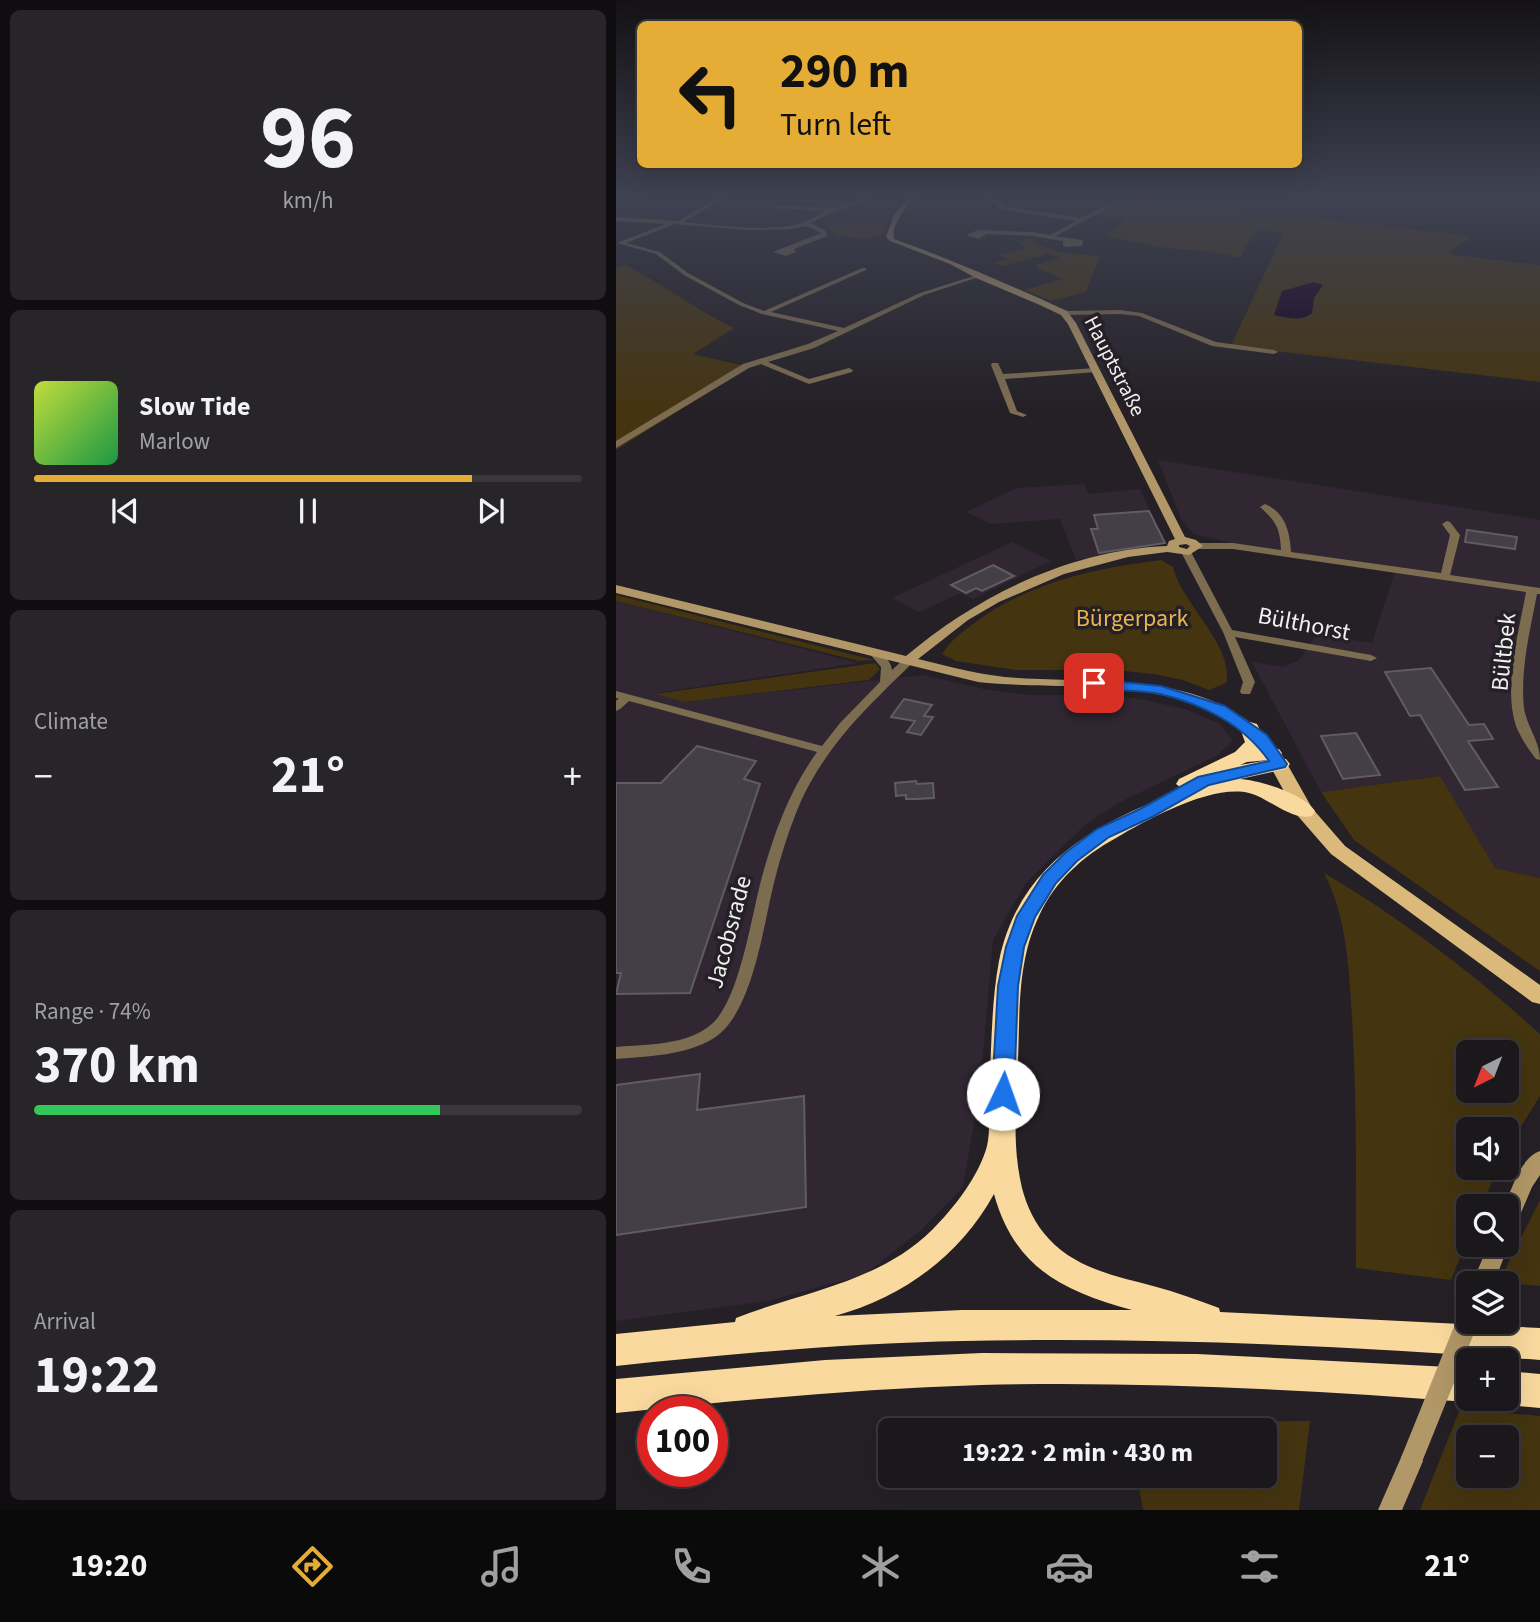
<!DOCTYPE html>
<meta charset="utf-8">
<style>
body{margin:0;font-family:"Source Sans 3",sans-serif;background:#282529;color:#f1f3f6;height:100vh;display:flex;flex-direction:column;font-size:26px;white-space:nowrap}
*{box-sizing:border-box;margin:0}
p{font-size:23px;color:#a0a0a3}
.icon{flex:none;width:38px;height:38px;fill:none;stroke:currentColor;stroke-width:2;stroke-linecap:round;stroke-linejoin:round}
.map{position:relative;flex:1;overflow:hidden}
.drawer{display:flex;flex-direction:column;gap:10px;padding:10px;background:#0f0d0f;width:616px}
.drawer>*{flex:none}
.banner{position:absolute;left:21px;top:21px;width:665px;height:147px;border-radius:10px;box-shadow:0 7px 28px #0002,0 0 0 2px #39373b;background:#e5ad35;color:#111;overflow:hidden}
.needle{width:46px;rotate:222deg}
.fabs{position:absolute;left:840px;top:1040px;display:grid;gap:14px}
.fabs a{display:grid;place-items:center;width:63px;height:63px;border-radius:10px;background:#1b181c;box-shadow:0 7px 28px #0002,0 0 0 2px #39373b;font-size:35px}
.speed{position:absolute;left:21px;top:1396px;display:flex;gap:14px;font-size:35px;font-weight:700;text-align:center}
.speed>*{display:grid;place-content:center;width:91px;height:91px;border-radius:50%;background:#1b181c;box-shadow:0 7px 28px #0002,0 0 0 2px #39373b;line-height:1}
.speed .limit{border:10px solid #d22;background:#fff;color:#111}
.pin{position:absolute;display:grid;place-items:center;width:60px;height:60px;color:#fff;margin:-30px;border-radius:14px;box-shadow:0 4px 10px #0006}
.me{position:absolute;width:77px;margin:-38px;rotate:3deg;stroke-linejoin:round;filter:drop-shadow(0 0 5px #0008)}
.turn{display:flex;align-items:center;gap:24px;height:147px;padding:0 28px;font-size:32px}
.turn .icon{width:91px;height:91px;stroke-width:2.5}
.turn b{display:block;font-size:49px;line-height:60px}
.big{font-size:52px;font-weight:700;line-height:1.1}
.drawer .tile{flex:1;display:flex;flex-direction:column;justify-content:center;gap:10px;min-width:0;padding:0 24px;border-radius:10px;background:#282529}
.drawer .dial{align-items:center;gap:0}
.dial b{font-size:91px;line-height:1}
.song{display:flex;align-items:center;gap:21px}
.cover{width:84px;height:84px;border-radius:10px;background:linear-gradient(135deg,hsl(70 70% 55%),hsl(140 70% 35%))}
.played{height:7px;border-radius:4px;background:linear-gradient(90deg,#e5ad35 80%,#39373b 80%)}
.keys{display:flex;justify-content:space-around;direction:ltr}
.heat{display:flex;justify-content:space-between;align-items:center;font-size:38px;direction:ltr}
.charge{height:10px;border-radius:5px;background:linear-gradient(90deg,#34c759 74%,#39373b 0)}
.trip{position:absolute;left:262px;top:1418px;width:399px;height:70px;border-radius:10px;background:#1b181c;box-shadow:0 7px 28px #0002,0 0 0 2px #39373b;font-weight:700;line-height:70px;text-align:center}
.tab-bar{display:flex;height:112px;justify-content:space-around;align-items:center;background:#0b0a0b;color:#a0a0a3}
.tab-bar .icon{width:49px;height:49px}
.tab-bar .selected{color:#e5ad35}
.tab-bar b{font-size:32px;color:#f1f3f6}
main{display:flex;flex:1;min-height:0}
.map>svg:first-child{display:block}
</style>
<main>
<section class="drawer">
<div class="tile dial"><b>96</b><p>km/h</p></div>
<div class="tile">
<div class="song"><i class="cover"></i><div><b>Slow Tide</b><p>Marlow</p></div></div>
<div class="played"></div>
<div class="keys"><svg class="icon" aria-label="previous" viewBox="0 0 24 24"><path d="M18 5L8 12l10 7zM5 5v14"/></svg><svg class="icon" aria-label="pause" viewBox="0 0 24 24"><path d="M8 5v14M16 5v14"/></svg><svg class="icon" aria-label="next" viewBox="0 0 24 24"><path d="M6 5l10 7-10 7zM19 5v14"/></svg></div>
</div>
<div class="tile"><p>Climate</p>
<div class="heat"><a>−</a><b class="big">21°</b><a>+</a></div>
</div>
<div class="tile"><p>Range · 74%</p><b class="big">370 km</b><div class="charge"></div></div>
<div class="tile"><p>Arrival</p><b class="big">19:22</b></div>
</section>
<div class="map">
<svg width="924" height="1510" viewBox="0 0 924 1510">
<rect width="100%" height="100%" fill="#242026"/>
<!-- built -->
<g fill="#302733">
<path d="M542,460L924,520V878L879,868L823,776L705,792L636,662L667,667L682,661L701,634L756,643L780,568L620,544L578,534L566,521Z"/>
<path d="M468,484L473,494L524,489L549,543L460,560L444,519L375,524L350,512L401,488Z"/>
<path d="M396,542L435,561L357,599L345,593L303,612L276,598Z"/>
<path d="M0,601L243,663L40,693L69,702L307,675L372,690L414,695H495L529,700L569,709L604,724L617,741L600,756L502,803L469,825L410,883L377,940L364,1088L347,1187L304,1231L248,1275L151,1301L0,1321Z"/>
</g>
<!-- green -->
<g fill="#453410" fill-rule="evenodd">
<path d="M523,197L852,236L855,238L834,251L838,255L924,265V382L615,346L667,233L643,230L635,238L624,258L599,252L542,247L487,235L511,219L479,215Z"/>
<path d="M248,222L271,225L266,235L253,238L220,236L216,230L208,227Z"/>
<path d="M418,238V243L441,252L484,256L470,292L435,301L408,290L447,279L421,268L420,265L444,258L425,251L432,254L387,266L379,263L391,259L382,255L410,248L402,242Z"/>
<path d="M9,265C47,284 80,310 118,328L77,354L133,367L0,450V268Z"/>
<path d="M545,560L557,567C565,603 619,647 610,683L593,690L567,680L538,674L498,670H400L340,661L326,654C335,640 347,631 361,621C415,582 480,568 545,560Z"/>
<path d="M0,595L258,660L243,661L0,601Z"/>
<path d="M259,663L264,669L253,680L69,702L39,694Z"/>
<path d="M824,776L879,868L924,878V971L738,840L705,792Z"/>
<path d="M708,873C785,918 858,974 924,1034V1096L891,1149V1129H852V1167H882L866,1206H852V1238L835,1280L740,1268C740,1185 741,1101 736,1018C733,968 731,918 708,873ZM852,1052H891V1090H852Z"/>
<path d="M924,1200V1286L883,1282Z"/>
<path d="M844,1409L924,1416V1510H804ZM852,1437H891V1475H852Z"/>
<path d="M694,1421L683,1510H527L521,1475H649V1430H513L511,1422Z"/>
</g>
<!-- water -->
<path fill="#180021" d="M698,282L707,285L698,298L696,313C686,322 671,318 658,315L666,291Z"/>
<!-- building -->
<g fill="#443e46" stroke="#615c63" stroke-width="2">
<path d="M533,511L549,543L483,553L475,529H482L478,515Z"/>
<path d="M851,530L901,537L899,549L849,542Z"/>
<path d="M377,565L398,576L366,591L360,588L350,593L335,585Z"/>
<path d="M815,668L853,725L868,724L877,739L852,741L882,787L849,790L804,715L794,716L769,672Z"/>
<path d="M288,699L316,705L308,716L317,717L305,735L291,732L299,721L275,717Z"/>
<path d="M740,733L764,775L727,779L705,736Z"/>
<path d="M81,746L140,761L128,779L144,784L74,993L0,994L5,973H0V783H45Z"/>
<path d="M300,781L301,784L317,783L318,798L300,799H290V795L280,796L279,783Z"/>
<path d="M84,1074L81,1110L188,1096L190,1207L0,1235V1085Z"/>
</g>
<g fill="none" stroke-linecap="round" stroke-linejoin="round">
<!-- street -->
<g fill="#7d6d50" fill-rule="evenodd">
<path d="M104,196H112L68,222C101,225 154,233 185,223C194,220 202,215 210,211L159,208L157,205L217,208L254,196H264L217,212L195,223L210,231L211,236L178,249L180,252L170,256L157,252L205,233L190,226L176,229L132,230L59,224L10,243L44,252L72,273L127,303L148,311L246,268H250V270L155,312L228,328L304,293L361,275L366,276L308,295L198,348L152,362L193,379L233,368L237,370L236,372L193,384L145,364L133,368L0,448V441L127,364L192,344L222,331L146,314L123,305L68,275L40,254L1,243L50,224L0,221V217L62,221Z"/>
<path d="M368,196H375L389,207L465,218L491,205L496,206L440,236L467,240L466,246L450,247L447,245V241L417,236L371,234L362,239L352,236V234L362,230L417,232L434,235L460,221L385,209Z"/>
<path d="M504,310L526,313L600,342L658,350L662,352L658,354L596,346L523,316L504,314L448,315L445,313L448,311Z"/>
<path d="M376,363H382L387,374L480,368L484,370L480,372L389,379L401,411L411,415L407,417L394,413L375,365Z"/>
<path d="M649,504C669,512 674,532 675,552L825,573L834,535L826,524L831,521L834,522L844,535L834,575L924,588V594H921C914,631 904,670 908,708C911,727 924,741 924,760L920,759C912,749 905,738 900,726C887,687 903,632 910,592L617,549H580L575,546L580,543H617L665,550C664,528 660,521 644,507Z"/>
<path d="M570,549L575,552L616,630L755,655L761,658L755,661L619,637L639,682L634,694H626L624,692L627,682L607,632L565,552Z"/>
<path d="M259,650C266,651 276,663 276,670L288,659H296L298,661C287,673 275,683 264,695C232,726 204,760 185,801C173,829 164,858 157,887C147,928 136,1014 98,1038C69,1056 32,1056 0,1059V1047C31,1044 72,1046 97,1023C125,996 136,911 147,873C159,830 175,788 201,752L13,701L4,709L0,711V701L3,698H0V691L206,746L224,723L264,682L265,667L253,653Z"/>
</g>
<!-- secondary -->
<g fill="#b29868" fill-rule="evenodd">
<path d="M293,196H300C290,207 275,224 278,239C337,260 394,285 451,311L460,323L569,537L580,540L587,546L573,555L551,552L512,557L448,574L383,602L352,620L302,659C335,667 367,676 402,678C479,683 564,673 631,720C642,728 651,740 661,750L663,753L661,756H651C641,746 632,733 620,725C548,675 446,691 362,682L0,593V585L290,656C362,595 455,550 551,546L553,541L559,539L452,324L445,315L424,305L360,278L334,264L274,241L270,237L278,215ZM570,544L574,546L571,549L563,547V545Z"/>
<path d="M924,1151V1175L916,1187L898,1229L891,1232V1206H888C896,1189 905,1157 924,1151Z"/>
<path d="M891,1238L893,1244L878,1283H856L873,1244H891Z"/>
<path d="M795,1449L803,1453L807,1461L786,1510H762L787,1453Z"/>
</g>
<!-- primary -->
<path fill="#dbb97a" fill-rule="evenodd" d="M656,748L665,753L696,808L729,846L924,985V1004L916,1002L715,854L681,815L647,753Z"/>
<!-- highway -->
<g fill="#f9d99d" fill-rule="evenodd">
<path d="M634,722L641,724L650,743L647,748L663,749L666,753L663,758L670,759L674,764L670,769L624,779C643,780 688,794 699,811L696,816C675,821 653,798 633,793C596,784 532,819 500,838C467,856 439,881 423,916C401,962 404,1012 402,1061C400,1103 396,1147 406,1188C411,1207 419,1224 433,1239C461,1269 500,1276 537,1286C560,1292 581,1300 603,1308L604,1312L924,1328V1360C732,1346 540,1337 348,1341C232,1343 116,1354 0,1366V1334L119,1322L120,1318C188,1291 262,1283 316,1230C338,1208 363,1176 371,1146C375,1129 372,1106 373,1088C376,1046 375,1003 383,961C403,863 481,822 568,790L560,784L563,779L619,752L629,742L624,728L627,724ZM653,760L624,765L631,762ZM378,1194C398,1267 446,1291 516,1310H346L219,1316C287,1297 344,1256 378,1194Z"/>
<path d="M366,1353L581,1354L852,1368V1398H860L852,1402C690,1390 527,1381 365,1385C243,1389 121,1400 0,1413V1379L209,1360Z"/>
<path d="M891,1371L924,1374V1408L891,1405L879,1400L891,1398Z"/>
</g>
<!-- secondary-bridge -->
<path stroke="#b29868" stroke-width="21" d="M795,1461L852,1320"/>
</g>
<!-- sky -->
<linearGradient id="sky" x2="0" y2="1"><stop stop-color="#141215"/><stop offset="0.48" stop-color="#3f4252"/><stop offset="1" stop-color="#3f4252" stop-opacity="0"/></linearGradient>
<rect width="924" height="408" fill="url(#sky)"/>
<!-- route -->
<path fill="#1a73e8" stroke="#114b97" stroke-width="2" d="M478,679L545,686L609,706L651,735L671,764L669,767L593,785L536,817L493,837L461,861L440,883L419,917L408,947L402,986L398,1094L394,1100L387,1102L379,1100L376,1094L382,986L390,947L401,916L427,875L449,853L481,829L524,809L582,777L653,761C628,725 587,704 544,694C520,689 495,692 472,687L470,683L472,680Z"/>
<g text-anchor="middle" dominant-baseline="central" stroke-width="7" stroke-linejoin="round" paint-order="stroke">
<!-- far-street labels -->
<g font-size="21" fill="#f2eff3" stroke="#242026">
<text transform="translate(499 366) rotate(63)">Hauptstraße</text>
</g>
<!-- park labels -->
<g font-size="24" fill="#e9b44b" stroke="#242026">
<text x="516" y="618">Bürgerpark</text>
</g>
<!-- street labels -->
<g font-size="24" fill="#f2eff3" stroke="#242026">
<text transform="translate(688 624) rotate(11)">Bülthorst</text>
<text transform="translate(888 652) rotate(-84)">Bültbek</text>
<text transform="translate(113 932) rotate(-75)">Jacobsrade</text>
</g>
</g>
</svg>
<div class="fabs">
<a><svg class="needle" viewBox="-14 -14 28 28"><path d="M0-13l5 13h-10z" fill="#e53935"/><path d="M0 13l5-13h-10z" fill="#a0a0a3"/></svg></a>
<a><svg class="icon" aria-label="sound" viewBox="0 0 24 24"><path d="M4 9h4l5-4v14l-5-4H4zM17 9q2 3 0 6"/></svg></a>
<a><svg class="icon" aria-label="search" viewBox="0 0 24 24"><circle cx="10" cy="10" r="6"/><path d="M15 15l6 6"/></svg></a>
<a><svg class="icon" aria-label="layers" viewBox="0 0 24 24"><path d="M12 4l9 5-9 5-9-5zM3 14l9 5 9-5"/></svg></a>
<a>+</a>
<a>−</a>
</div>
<div class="speed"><div class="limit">100</div></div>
<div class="pin" style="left:478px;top:683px;background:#d93025"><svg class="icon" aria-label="arrive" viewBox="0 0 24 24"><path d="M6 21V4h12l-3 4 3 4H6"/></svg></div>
<svg class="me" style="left:387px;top:1094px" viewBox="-20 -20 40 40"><circle r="19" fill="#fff"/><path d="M0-13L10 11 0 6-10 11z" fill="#1a73e8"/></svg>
<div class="trip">19:22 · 2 min · 430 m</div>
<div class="banner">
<div class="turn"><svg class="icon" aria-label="left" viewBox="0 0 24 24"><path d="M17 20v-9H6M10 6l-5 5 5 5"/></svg><div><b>290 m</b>Turn left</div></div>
</div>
</div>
</main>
<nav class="tab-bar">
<b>19:20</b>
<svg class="icon selected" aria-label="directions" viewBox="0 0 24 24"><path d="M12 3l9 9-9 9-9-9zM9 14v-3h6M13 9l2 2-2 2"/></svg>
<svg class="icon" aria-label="music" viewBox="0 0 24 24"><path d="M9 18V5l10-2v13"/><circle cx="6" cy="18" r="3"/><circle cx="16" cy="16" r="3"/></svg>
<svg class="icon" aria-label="phone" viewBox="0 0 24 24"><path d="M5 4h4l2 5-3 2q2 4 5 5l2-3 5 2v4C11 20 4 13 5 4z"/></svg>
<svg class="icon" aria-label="climate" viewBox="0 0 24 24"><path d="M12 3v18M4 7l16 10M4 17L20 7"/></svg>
<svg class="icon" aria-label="car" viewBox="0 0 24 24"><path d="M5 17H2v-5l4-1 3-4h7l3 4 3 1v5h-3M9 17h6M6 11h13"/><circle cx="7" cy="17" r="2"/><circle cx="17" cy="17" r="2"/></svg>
<svg class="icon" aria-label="filters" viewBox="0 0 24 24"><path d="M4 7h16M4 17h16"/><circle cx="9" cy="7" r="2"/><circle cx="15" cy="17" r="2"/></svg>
<b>21°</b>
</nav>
